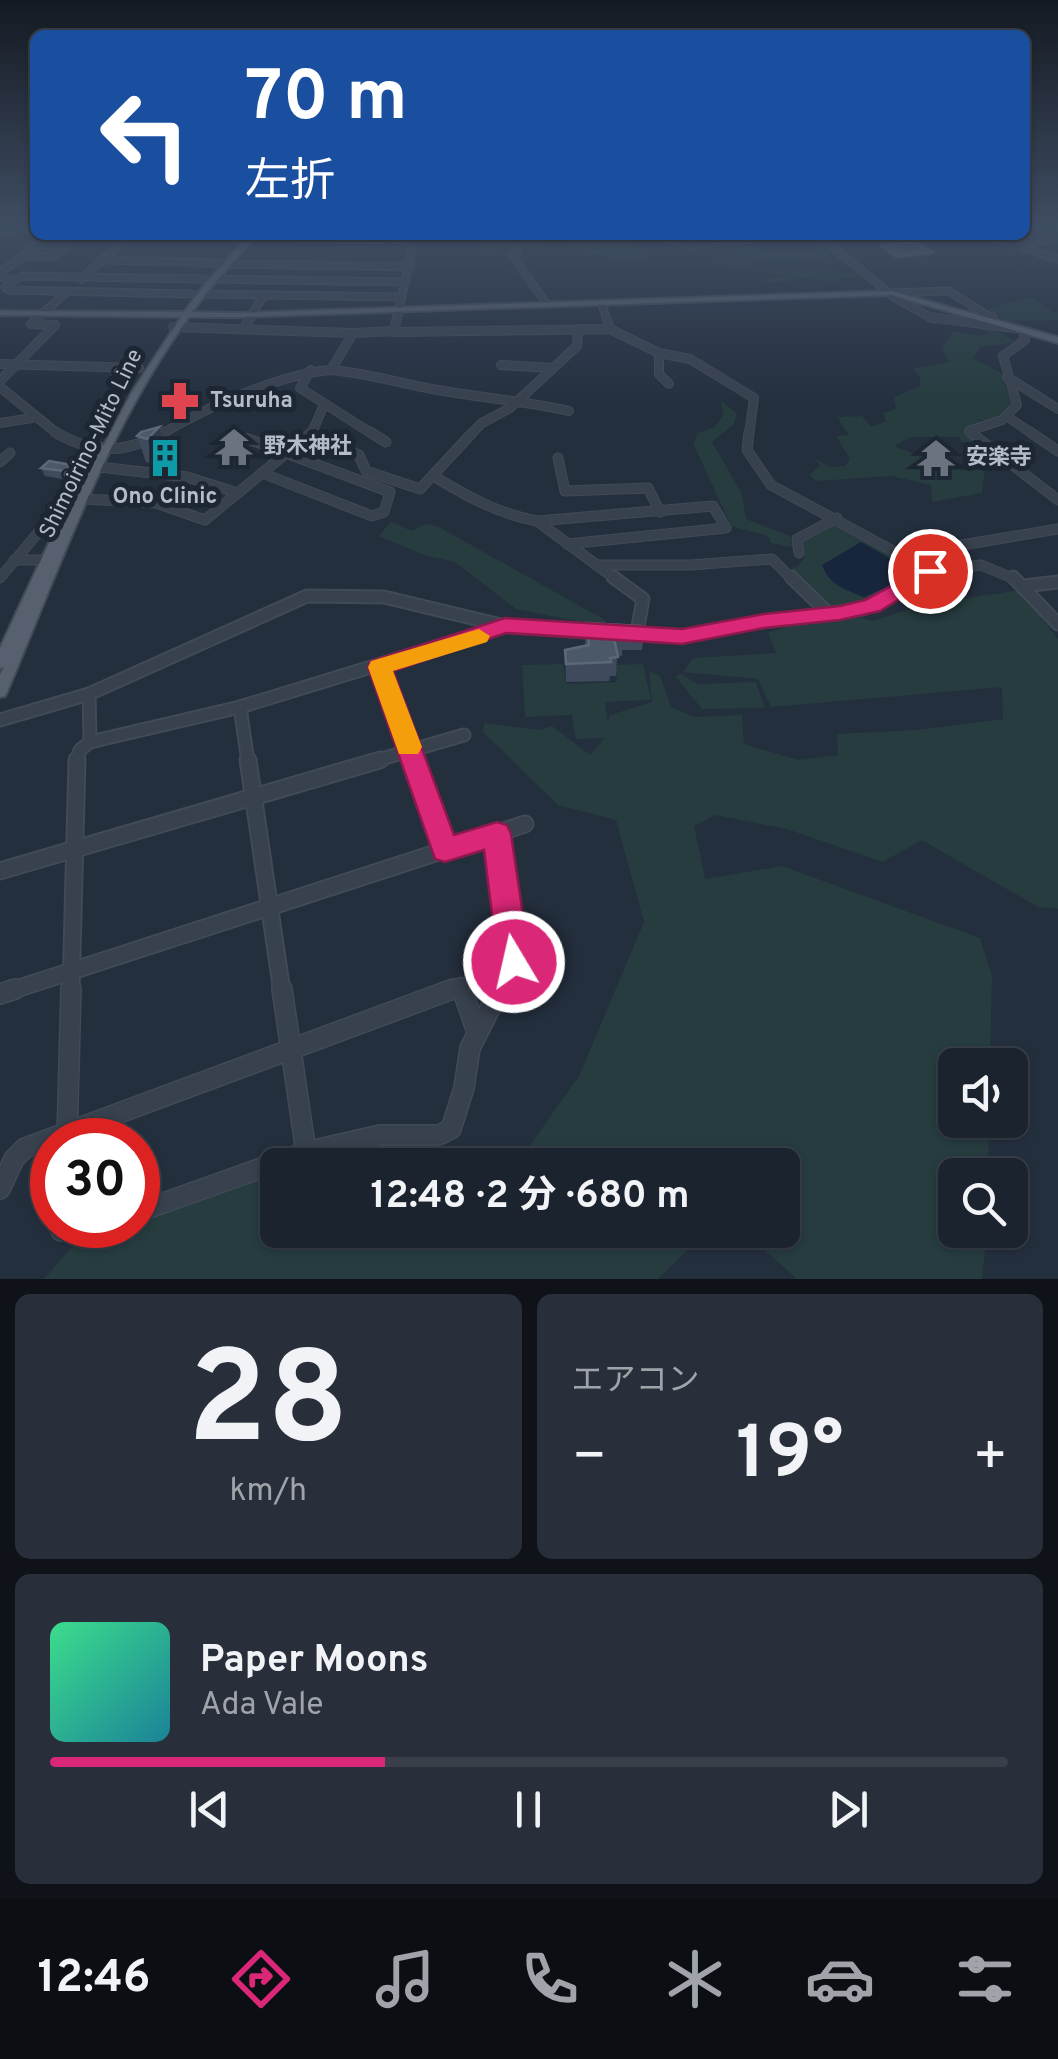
<!DOCTYPE html>
<html lang="ja">
<meta charset="utf-8">
<style>
body{margin:0;font-family:Overpass,"Noto Sans JP",sans-serif;background:#282f3a;color:#f1f3f6;height:100vh;display:flex;flex-direction:column;font-size:38px;white-space:nowrap}
*{box-sizing:border-box;margin:0}
p{font-size:32px;color:#a0a4aa}
.icon{flex:none;width:55px;height:55px;fill:none;stroke:currentColor;stroke-width:2;stroke-linecap:round;stroke-linejoin:round}
.map{position:relative;height:1279px;overflow:hidden}
.side{display:flex;flex-direction:column;gap:15px;padding:15px;background:#0f1319;flex:1}
.side>*{flex:none}
.banner{position:absolute;left:30px;top:30px;width:1000px;height:210px;border-radius:15px;box-shadow:0 2px 8px #0004,0 0 0 2px #39404a;background:#1a4fa0;color:#fff;overflow:hidden}
.controls{position:absolute;left:938px;top:1048px;display:grid;gap:20px}
.controls a{display:grid;place-items:center;width:90px;height:90px;border-radius:15px;background:#1b232e;box-shadow:0 2px 8px #0004,0 0 0 2px #39404a;font-size:50px}
.speed{position:absolute;left:30px;top:1118px;display:flex;gap:20px;font-size:50px;font-weight:700;text-align:center}
.speed>*{display:grid;place-content:center;width:130px;height:130px;border-radius:50%;background:#1b232e;box-shadow:0 2px 8px #0004,0 0 0 2px #39404a;line-height:1}
.speed .limit{border:15px solid #d22;background:#fff;color:#111}
.pin{position:absolute;display:grid;place-items:center;width:85px;height:85px;color:#fff;margin:-42px;border:5px solid #fff;border-radius:50%;box-shadow:0 2px 10px #0007}
.me{position:absolute;width:110px;margin:-55px;rotate:351deg;stroke-linejoin:round;filter:drop-shadow(0 0 8px #0008)}
.turn{display:flex;align-items:center;gap:35px;height:210px;padding:0 50px;font-size:45px}
.turn .icon{width:130px;height:130px;stroke-width:2.5}
.turn b{display:block;font-size:70px;line-height:85px}
.big{font-size:75px;font-weight:700;line-height:1.1}
.side .tile{flex:1;display:flex;flex-direction:column;justify-content:center;gap:15px;min-width:0;padding:0 35px;border-radius:15px;background:#282f3a}
.side .dial{align-items:center;gap:0}
.dial b{font-size:130px;line-height:1}
.song{display:flex;align-items:center;gap:30px}
.cover{width:120px;height:120px;border-radius:15px;background:linear-gradient(135deg,hsl(150 70% 55%),hsl(190 70% 35%))}
.played{height:10px;border-radius:5px;background:linear-gradient(90deg,#db2777 35%,#39404a 35%)}
.keys{display:flex;justify-content:space-around;direction:ltr}
.heat{display:flex;justify-content:space-between;align-items:center;font-size:55px;direction:ltr}
.side .tiles{flex:1;display:grid;gap:15px;grid-template-columns:1fr 1fr}
.tile:last-child{grid-column:span 2}
.trip{position:absolute;left:260px;top:1148px;width:540px;height:100px;border-radius:15px;background:#1b232e;box-shadow:0 2px 8px #0004,0 0 0 2px #39404a;font-weight:700;line-height:100px;text-align:center}
.tabs{display:flex;height:160px;justify-content:space-around;align-items:center;background:#0b0e12;color:#a0a4aa}
.tabs .icon{width:70px;height:70px}
.tabs .on{color:#db2777}
.tabs b{font-size:45px;color:#f1f3f6}
.map>svg:first-child{display:block}
</style>
<div class="map">
<svg width="1058" height="1279" viewBox="0 0 1058 1279">
<rect width="100%" height="100%" fill="#242f3e"/>
<!-- green -->
<g fill="#263c3f">
<path d="M464,235L526,241L610,235L649,252L646,260C631,261 574,252 563,245L518,249L501,246L503,251L485,253Z"/>
<path d="M810,240L835,254L826,255L824,261C797,258 755,271 735,249L756,244L758,250H816Z"/>
<path d="M731,260L751,263L755,268L815,266L836,272H856L861,277L838,278L837,282L800,278L772,283L764,280L785,275L714,264Z"/>
<path d="M1030,297L1054,312L1058,311V320L1006,321L986,310Z"/>
<path d="M971,324L983,325L1017,342L980,347L973,358L1001,373L1011,403L1005,414L988,422L974,418L982,422L965,430L975,443L962,442L959,437H911L894,446L951,469L985,470L982,493L932,502L931,485L891,476L817,481L809,475L820,466L815,458L830,467L845,466L850,459L836,436L849,435L837,417L862,416L871,427L886,421L883,413L896,409L894,397L920,386V377L914,368L950,362L942,349L953,331L980,336L989,333Z"/>
<path d="M721,401L737,413L734,424L712,442L742,494L746,519L790,536L792,547L771,543L768,536L731,526L693,443L698,433L713,428L723,416Z"/>
<path d="M391,521L411,531L426,524L437,526L605,620L607,627L516,609L455,562L424,555L379,536Z"/>
<path d="M836,522L920,569L922,573L869,602L833,611L791,568L797,567L805,557L802,541Z"/>
<path d="M1020,590L1058,639V909L1038,907L922,840L883,862L787,829L715,815L694,826L705,879L782,866L980,938L992,976L990,1065H955V1120H989L988,1175H955V1230H987L982,1279H797L747,1234L694,1244L658,1279H44L71,1248L210,1194L277,1174L278,1230H782V1165H516L579,1076L644,922L616,820L558,805L483,732L484,723L540,730L552,726L590,755L605,738L576,739L572,715L525,717L522,665L563,664L566,684L617,682L615,665L643,664L651,700L605,702L608,723L610,715L652,702L649,671L660,676L671,707L694,717L742,715L744,744L798,760L838,755L837,734L916,730L1003,719L1002,687L771,707L758,679L683,672L693,658L776,653L768,633C800,623 840,609 873,621L918,606Z"/>
<path d="M682,674L697,684L756,682L765,708L702,709L675,676Z"/>
</g>
<!-- water -->
<path fill="#17263c" d="M861,542L914,572L915,575L864,597C846,590 829,585 822,565Z"/>
<g fill="none" stroke-linecap="round" stroke-linejoin="round">
<!-- minor-far5 casing -->
<g stroke="#414a57" stroke-width="9">
<g id="minor-far5">
<path d="M0,229L35,228"/>
<path d="M1025,229L1058,228"/>
<path d="M127,235L383,240"/>
<path d="M377,235L413,243L397,319"/>
<path d="M652,235L687,245L745,240L735,235"/>
<path d="M818,235L895,298L934,319"/>
<path d="M982,235L1058,259"/>
<path d="M821,237L882,235"/>
<path d="M1009,242L1058,240"/>
<path d="M67,245L54,256H24L32,246Z"/>
<path d="M517,251L512,255L547,304"/>
<path d="M103,260L219,263"/>
<path d="M225,264L410,267"/>
<path d="M0,272L24,256"/>
<path d="M0,277L14,280L5,287L8,290L190,294"/>
<path d="M81,279L130,236"/>
<path d="M212,279L406,282"/>
<path d="M14,280L23,276L204,279"/>
<path d="M891,293L949,291L993,319"/>
<path d="M198,294L402,297"/>
<path d="M601,303L607,319"/>
<path d="M36,319L67,292"/>
<path d="M249,319L264,295"/>
</g>
</g>
<!-- minor-far4 casing -->
<g stroke="#414a57" stroke-width="10">
<g id="minor-far4">
<path d="M39,317L31,324L55,325"/>
<path d="M606,317L610,329"/>
<path d="M929,317L1014,328"/>
<path d="M990,322L992,317"/>
<path d="M173,327L353,333"/>
<path d="M243,329L251,317"/>
<path d="M392,332L610,329L659,353L690,359L754,398L749,435"/>
<path d="M659,353V374L669,384"/>
<path d="M0,364L139,368"/>
<path d="M501,365L552,368"/>
<path d="M311,370L300,388L374,435"/>
<path d="M331,370C368,373 402,384 438,390C482,398 525,401 569,411"/>
<path d="M1007,377L1058,409"/>
<path d="M0,381L55,325"/>
<path d="M0,387L59,435"/>
<path d="M1008,417L1034,435"/>
<path d="M0,423L32,418"/>
<path d="M160,435C205,408 279,374 331,370L353,333L394,331L397,317"/>
<path d="M311,435L323,407"/>
<path d="M470,435L482,423L510,408L577,346L578,329"/>
<path d="M974,435L969,431L1002,420L1017,405L1003,356L1025,340L1023,331"/>
</g>
</g>
<!-- minor-far3 casing -->
<g stroke="#414a57" stroke-width="11">
<g id="minor-far3">
<path d="M55,432C94,455 125,454 164,432"/>
<path d="M370,432L386,442"/>
<path d="M749,432L747,450L771,485L930,571L981,565L1017,580"/>
<path d="M970,432L1058,500"/>
<path d="M1030,432L1058,451"/>
<path d="M231,437L248,439L390,492L384,512L372,516L262,473"/>
<path d="M310,438L359,455L366,471L420,489L473,432"/>
<path d="M558,458L565,491L648,488L660,512"/>
<path d="M0,462L10,453"/>
<path d="M99,467L187,477L238,493"/>
<path d="M435,477C468,497 499,514 537,521L713,506L726,528L567,544"/>
<path d="M85,499L156,503L205,520L312,432"/>
<path d="M537,521L617,580"/>
<path d="M799,553L797,539L837,518"/>
<path d="M14,560H46"/>
<path d="M596,565H691L772,559L793,580"/>
<path d="M0,578L42,528L61,524"/>
<path d="M915,580L962,545L1058,529"/>
</g>
</g>
<!-- minor-far2 casing -->
<g stroke="#414a57" stroke-width="15">
<g id="minor-far2">
<path d="M613,577L643,599L637,632"/>
<path d="M791,577L829,614"/>
<path d="M1013,577L1058,624"/>
<path d="M1024,586L1058,582"/>
<path d="M630,632L682,637L746,624L863,609L919,577"/>
<path d="M380,667L414,762"/>
<path d="M89,694L90,742"/>
<path d="M240,707L248,762"/>
<path d="M0,720L89,694L307,596L384,597L505,626L597,633"/>
<path d="M76,762L80,750L90,742L240,707L505,626"/>
<path d="M371,762L464,735"/>
</g>
</g>
<!-- minor-far1 casing -->
<g stroke="#414a57" stroke-width="19">
<g id="minor-far1">
<path d="M248,760L282,992"/>
<path d="M413,760L445,850"/>
<path d="M497,834L514,962L499,992"/>
<path d="M0,871L380,760"/>
<path d="M7,992L525,824"/>
<path d="M71,992L77,760"/>
<path d="M446,992L461,986L463,992"/>
</g>
</g>
<!-- minor casing -->
<g stroke="#414a57" stroke-width="22">
<g id="minor">
<path d="M282,989L306,1152"/>
<path d="M462,989L477,1032"/>
<path d="M0,994L15,989"/>
<path d="M67,1140L71,989"/>
<path d="M0,1189L14,1159L25,1148L453,989"/>
<path d="M138,1212L306,1152L380,1135H439L451,1129L464,1088L470,1048L500,989"/>
<path d="M61,1225V1231L100,1225"/>
</g>
</g>
<!-- major casing -->
<g stroke="#414a57" stroke-width="4">
<path id="major" d="M250,235H257L212,286L192,312L239,313L891,291L1058,337V343L891,295L239,317H189C107,429 61,565 7,692L5,696L0,697V675L4,667L0,668V648L94,446L99,443L104,445L132,392L181,317L0,315V311L184,312L207,282Z"/>
</g>
<!-- minor-far5 -->
<use href="#minor-far5" stroke="#38414e" stroke-width="6"/>
<!-- minor-far4 -->
<use href="#minor-far4" stroke="#38414e" stroke-width="8"/>
<!-- minor-far3 -->
<use href="#minor-far3" stroke="#38414e" stroke-width="9"/>
<!-- minor-far2 -->
<use href="#minor-far2" stroke="#38414e" stroke-width="11"/>
<!-- minor-far1 -->
<use href="#minor-far1" stroke="#38414e" stroke-width="15"/>
<!-- minor -->
<use href="#minor" stroke="#38414e" stroke-width="19"/>
<!-- major -->
<use href="#major" fill="#56606e" fill-rule="evenodd"/>
</g>
<!-- wall -->
<g fill="#3f4b5c">
<path d="M881,245L932,252L931,255L896,259L880,248Z"/>
<path d="M159,427L167,452L156,464L146,462L137,436Z"/>
<path d="M41,468L76,473L68,480L45,476Z"/>
<path d="M586,623L644,631L642,650H622V656H617L616,676H610L609,681L566,682L565,650L585,645Z"/>
</g>
<!-- shaded-wall -->
<g fill="#2f3b4b">
<path d="M159,427L167,452L156,464L147,439Z"/>
<path d="M72,465L76,473L68,480L64,471Z"/>
</g>
<!-- building -->
<g fill="#4b5868" stroke="#5c6777" stroke-width="2.5">
<path d="M916,242L932,252L908,253L911,255L897,256L881,245Z"/>
<path d="M159,427L147,439L137,436L141,432Z"/>
<path d="M49,461L72,465L64,471L41,468Z"/>
<path d="M586,623L641,626L644,631L622,632L624,637L614,638L618,657L610,658L611,662L566,664L565,650L589,645Z"/>
</g>
<!-- sky -->
<linearGradient id="sky" x2="0" y2="1"><stop stop-color="#141a22"/><stop offset="0.56" stop-color="#3f4d63"/><stop offset="1" stop-color="#3f4d63" stop-opacity="0"/></linearGradient>
<rect width="1058" height="405" fill="url(#sky)"/>
<!-- route -->
<path fill="#db2777" stroke="#8e194d" stroke-width="2.5" d="M930,565L940,571L937,576L880,611L840,620L764,628L682,644L506,633L393,671L454,835L497,822L507,825L511,834L530,962L526,973L514,977L503,973L498,962L484,850L445,862L435,859L368,667L371,661L505,618L682,629L764,614L840,606L865,600Z"/>
<!-- slow -->
<path fill="#f59e0b" d="M479,629L490,636L487,642L393,671L422,747L418,754H399L368,667L371,661Z"/>
<!-- icons -->
<defs>
<g id="pharmacy-bare" transform="scale(3)"><path d="M-2-6h4v4h4v4h-4v4h-4v-4h-4v-4h4Z" fill="#e0444e" stroke="#1d2633" stroke-width="2.5" paint-order="stroke"/></g>
<g id="temple-bare" transform="scale(3)"><path d="M0-6L5-2H3V0L6.5 2.5H4V6H1.5V3h-3V6H-4V2.5H-6.5L-3 0V-2H-5Z" fill="#6b7280" stroke="#1d2633" stroke-width="2.5" paint-order="stroke"/></g>
<g id="building-bare" transform="scale(3)"><path d="M-4-6H4V6H1V3H-1V6H-4ZM-2.5-4.3h1.7v1.8h-1.7ZM.8-4.3h1.7v1.8H.8ZM-2.5-1h1.7V.8h-1.7ZM.8-1h1.7V.8H.8Z" fill="#0f9aa8" stroke="#1d2633" stroke-width="2.5" paint-order="stroke"/></g>
</defs>
<g fill-rule="evenodd">
<use href="#pharmacy-bare" x="180" y="401"/>
<use href="#temple-bare" x="234" y="447"/>
<use href="#building-bare" x="165" y="458"/>
<use href="#temple-bare" x="936" y="458"/>
</g>
<g text-anchor="middle" dominant-baseline="central" stroke-width="10" stroke-linejoin="round" paint-order="stroke">
<!-- far-poi labels -->
<g font-size="22" font-weight="bold" fill="#b4bcc9" stroke="#1d2633" text-anchor="start">
<text x="210" y="401">Tsuruha</text>
<text x="264" y="447">野木神社</text>
<text x="966" y="458">安楽寺</text>
<text x="165" y="497" text-anchor="middle">Ono Clinic</text>
</g>
<!-- far-street labels -->
<g font-size="22" fill="#b4bcc9" stroke="#1d2633">
<text transform="translate(92 444) rotate(-64)">Shimoirino-Mito Line</text>
</g>
</g>
</svg>
<div class="controls">
<a><svg class="icon" aria-label="sound" viewBox="0 0 24 24"><path d="M4 9h4l5-4v14l-5-4H4zM17 9q2 3 0 6"/></svg></a>
<a><svg class="icon" aria-label="search" viewBox="0 0 24 24"><circle cx="10" cy="10" r="6"/><path d="M15 15l6 6"/></svg></a>
</div>
<div class="speed"><div class="limit">30</div></div>
<div class="pin" style="left:930px;top:571px;background:#d93025"><svg class="icon" aria-label="arrive" viewBox="0 0 24 24"><path d="M6 21V4h12l-3 4 3 4H6"/></svg></div>
<svg class="me" style="left:514px;top:962px" viewBox="-20 -20 40 40"><circle r="17" fill="#db2777" stroke="#fff" stroke-width="3"/><path d="M0-11L8 9 0 5-8 9z" fill="#fff"/></svg>
<div class="trip">12:48 · 2 分 · 680 m</div>
<div class="banner">
<div class="turn"><svg class="icon" aria-label="left" viewBox="0 0 24 24"><path d="M17 20v-9H6M10 6l-5 5 5 5"/></svg><div><b>70 m</b>左折</div></div>
</div>
</div>
<section class="side">
<div class="tiles">
<div class="tile dial"><b>28</b><p>km/h</p></div>
<div class="tile"><p>エアコン</p>
<div class="heat"><a>−</a><b class="big">19°</b><a>+</a></div>
</div>
<div class="tile">
<div class="song"><i class="cover"></i><div><b>Paper Moons</b><p>Ada Vale</p></div></div>
<div class="played"></div>
<div class="keys"><svg class="icon" aria-label="previous" viewBox="0 0 24 24"><path d="M18 5L8 12l10 7zM5 5v14"/></svg><svg class="icon" aria-label="pause" viewBox="0 0 24 24"><path d="M8 5v14M16 5v14"/></svg><svg class="icon" aria-label="next" viewBox="0 0 24 24"><path d="M6 5l10 7-10 7zM19 5v14"/></svg></div>
</div>
</div>
</section>
<nav class="tabs">
<b>12:46</b>
<svg class="icon on" aria-label="directions" viewBox="0 0 24 24"><path d="M12 3l9 9-9 9-9-9zM9 14v-3h6M13 9l2 2-2 2"/></svg>
<svg class="icon" aria-label="music" viewBox="0 0 24 24"><path d="M9 18V5l10-2v13"/><circle cx="6" cy="18" r="3"/><circle cx="16" cy="16" r="3"/></svg>
<svg class="icon" aria-label="phone" viewBox="0 0 24 24"><path d="M5 4h4l2 5-3 2q2 4 5 5l2-3 5 2v4C11 20 4 13 5 4z"/></svg>
<svg class="icon" aria-label="climate" viewBox="0 0 24 24"><path d="M12 3v18M4 7l16 10M4 17L20 7"/></svg>
<svg class="icon" aria-label="car" viewBox="0 0 24 24"><path d="M5 17H2v-5l4-1 3-4h7l3 4 3 1v5h-3M9 17h6M6 11h13"/><circle cx="7" cy="17" r="2"/><circle cx="17" cy="17" r="2"/></svg>
<svg class="icon" aria-label="filters" viewBox="0 0 24 24"><path d="M4 7h16M4 17h16"/><circle cx="9" cy="7" r="2"/><circle cx="15" cy="17" r="2"/></svg>
</nav>
